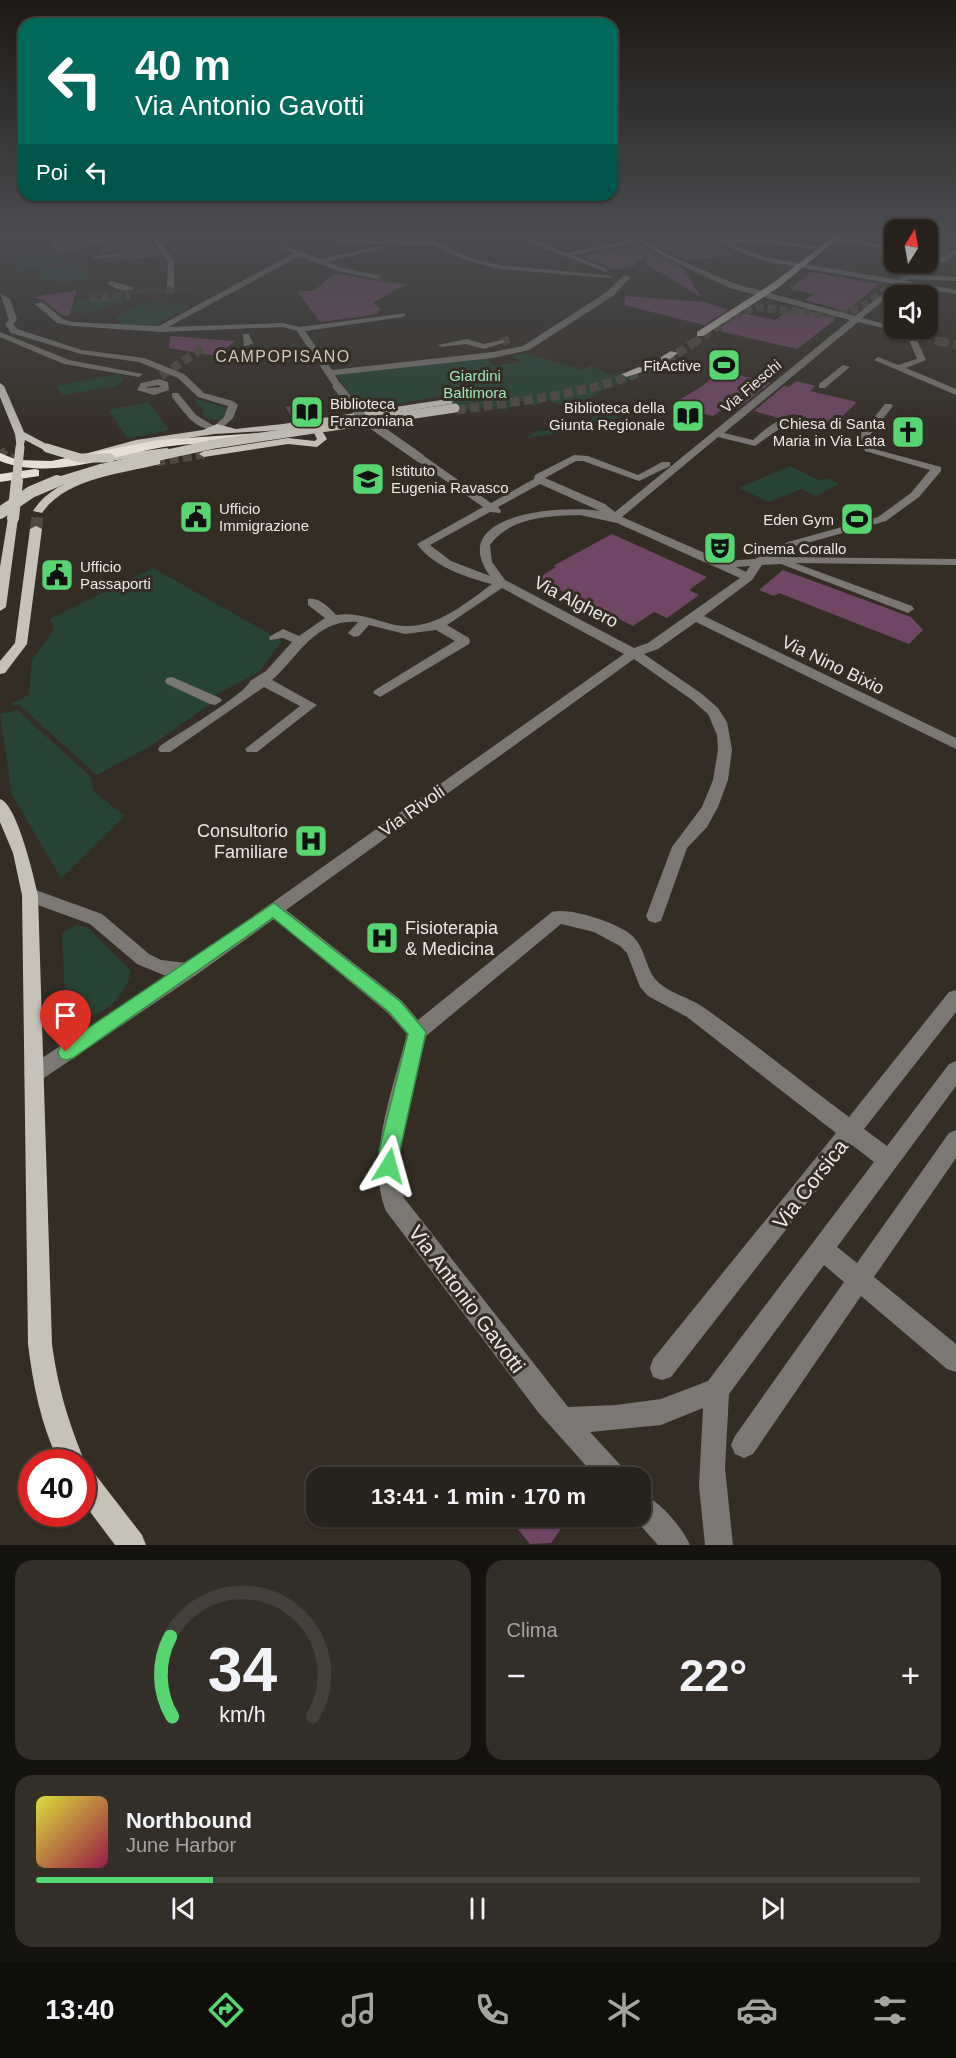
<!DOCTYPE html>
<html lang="it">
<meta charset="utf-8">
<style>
body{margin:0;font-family:Helvetica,sans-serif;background:#332f28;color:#f1f3f6;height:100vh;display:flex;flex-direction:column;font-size:22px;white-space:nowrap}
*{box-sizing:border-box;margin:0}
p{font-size:20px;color:#a4a4a3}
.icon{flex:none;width:33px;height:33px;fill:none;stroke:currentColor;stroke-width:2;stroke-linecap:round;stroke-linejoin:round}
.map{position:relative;height:1545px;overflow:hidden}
.details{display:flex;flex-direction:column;gap:15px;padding:15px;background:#15130f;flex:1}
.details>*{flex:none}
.banner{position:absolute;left:18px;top:18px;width:600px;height:183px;border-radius:18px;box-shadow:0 2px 4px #0004,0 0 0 2px #433f3a;background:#00695c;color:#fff;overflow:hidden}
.needle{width:39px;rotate:11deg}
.buttons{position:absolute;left:884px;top:219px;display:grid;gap:12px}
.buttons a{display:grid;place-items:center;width:54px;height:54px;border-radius:12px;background:#27221b;box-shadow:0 2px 4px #0004,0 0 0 2px #433f3a;font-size:30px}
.speed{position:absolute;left:18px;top:1449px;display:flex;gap:12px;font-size:30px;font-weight:700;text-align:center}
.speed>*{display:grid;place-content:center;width:78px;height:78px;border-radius:50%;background:#27221b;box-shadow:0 2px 4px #0004,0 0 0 2px #433f3a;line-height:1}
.speed .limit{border:9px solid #d22;background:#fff;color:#111}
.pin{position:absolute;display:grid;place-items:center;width:51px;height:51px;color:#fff;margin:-62px -26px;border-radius:50% 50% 50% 0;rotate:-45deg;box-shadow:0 0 6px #0007}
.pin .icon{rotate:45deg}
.me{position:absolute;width:66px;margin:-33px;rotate:8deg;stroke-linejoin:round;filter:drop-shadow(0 0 4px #0008)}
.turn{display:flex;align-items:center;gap:21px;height:126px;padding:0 18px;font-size:27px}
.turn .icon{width:78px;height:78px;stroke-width:2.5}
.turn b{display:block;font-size:42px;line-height:51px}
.then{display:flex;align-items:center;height:57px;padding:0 18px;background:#0003;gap:12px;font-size:22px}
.big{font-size:45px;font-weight:700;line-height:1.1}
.details .card{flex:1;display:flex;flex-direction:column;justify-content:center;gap:9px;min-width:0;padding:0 21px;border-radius:18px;background:#332f28}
.details .dial{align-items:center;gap:0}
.dial svg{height:156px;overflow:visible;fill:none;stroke:#433f3a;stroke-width:7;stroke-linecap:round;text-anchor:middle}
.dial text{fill:#f1f3f6;stroke:none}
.song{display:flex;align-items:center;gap:18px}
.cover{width:72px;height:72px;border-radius:9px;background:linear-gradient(135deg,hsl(60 70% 55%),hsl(340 70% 35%))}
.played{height:6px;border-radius:3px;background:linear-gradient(90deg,#57d570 20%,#433f3a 20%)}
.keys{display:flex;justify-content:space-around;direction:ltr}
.heat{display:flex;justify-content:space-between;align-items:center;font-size:33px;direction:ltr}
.details .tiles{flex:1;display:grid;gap:15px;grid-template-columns:1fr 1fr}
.card:last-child{grid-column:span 2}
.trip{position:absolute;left:306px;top:1467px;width:345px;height:60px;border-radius:18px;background:#27221b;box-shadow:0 2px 4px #0004,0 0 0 2px #433f3a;font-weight:700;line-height:60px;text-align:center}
.tabs{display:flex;height:96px;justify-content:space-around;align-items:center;background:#100e0b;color:#a4a4a3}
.tabs .icon{width:42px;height:42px}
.tabs .current{color:#57d570}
.tabs b{font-size:27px;color:#f1f3f6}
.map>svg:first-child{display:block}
</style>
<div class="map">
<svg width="956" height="1545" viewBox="0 0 956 1545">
<rect width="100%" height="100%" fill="#342d24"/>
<!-- built -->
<g fill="#413629">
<path d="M738,232H894V256L827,245Z"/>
<path d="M927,233L956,240V266L927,261Z"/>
<path d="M189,287L190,292L85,296L87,290Z"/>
</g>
<!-- green -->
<g fill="#274333">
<path d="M54,258L56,264L42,265L40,269L58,267L59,270L74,269V272L90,271L87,280L53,283V280H43L39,269L22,270L19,264Z"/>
<path d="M129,297L119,305L110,304L90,313L71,312L76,299Z"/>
<path d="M162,302L190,306L157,325L118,324L121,321L115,318L142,303Z"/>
<path d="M526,353L583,370L590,365L610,375L621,372L634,378L611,385L575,408L545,400L535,406L521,401L505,410L490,406L459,412L441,396L365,410L358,406L336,374L488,357L493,366L522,361L512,356Z"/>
<path d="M118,374L124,379L117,386L62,395L56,386Z"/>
<path d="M193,398L227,408L222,420L207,419L203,415L204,411Z"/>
<path d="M149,402L169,430L127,439L109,410Z"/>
<path d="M608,414L620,417L589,428L525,438L539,430L545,431L559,426L573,429L593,417Z"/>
<path d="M790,466L820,481L827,478L839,484L816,496L801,489L769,502L739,488Z"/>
<path d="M153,568L282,641L258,673L217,694L215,701L147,748L97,775L18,704L14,706L12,703L29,695L32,659L54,630L50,619Z"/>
<path d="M17,710L90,776L94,792L125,816L61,878L12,795L0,714Z"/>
<path d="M76,925L88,928L131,971C126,998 95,1026 66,1017L62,934Z"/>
</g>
<!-- building -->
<g fill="#714665">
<path d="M72,232H143L162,256L99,262L124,256L120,251L100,254L103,243L57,254L48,234Z"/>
<path d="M639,232H688L668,234L666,236L671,240L698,237L733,254L687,261L646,239L652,238Z"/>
<path d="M638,244L683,268L701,297L646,264L648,253L631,268L610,270L609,267L581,256Z"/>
<path d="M811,272L868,282L879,284L846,311L805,300L814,294L790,289Z"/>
<path d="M336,273L377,281L407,284L373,303L381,310L377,312L378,314L320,322L297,291H313Z"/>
<path d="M77,290L69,316L62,315L43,300L34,297Z"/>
<path d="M625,296L704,302L728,310L704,325L624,305Z"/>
<path d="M794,307L836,319L797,349L719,331L723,329L719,328L742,313L775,320Z"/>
<path d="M170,336L235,341L216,356L169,348Z"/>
<path d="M719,370L770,383L739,408L728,405L713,416L671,405L704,385Z"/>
<path d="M796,381L816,386L810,391L857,402L834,425L793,414L779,418L754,411L784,386L789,387Z"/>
<path d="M317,404L322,416L293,420L286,407Z"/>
<path d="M612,534L707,577L689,590L699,595L667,618L654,612L633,626L537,579L556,567L553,566Z"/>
<path d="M783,570L911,617L923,630L909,644L779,593L774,596L759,590Z"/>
<path d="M507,1516H570L551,1543L530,1544Z"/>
</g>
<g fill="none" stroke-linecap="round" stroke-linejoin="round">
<!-- minor-tunnel-far1 -->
<g stroke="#504940" stroke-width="8" stroke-dasharray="8 4" stroke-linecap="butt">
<path d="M651,239L671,236"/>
<path d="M374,277L381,279"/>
<path d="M169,294L171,286"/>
<path d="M89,298L130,296"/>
<path d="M912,334L946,343"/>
<path d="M502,342L513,338"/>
</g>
<!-- minor-tunnel -->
<g stroke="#504940" stroke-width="9" stroke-dasharray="9 4.5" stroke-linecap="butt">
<path d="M940,341L956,345"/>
<path d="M502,342L504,341"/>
<path d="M161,376L204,347"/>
</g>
<!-- major-tunnel-far2 -->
<path stroke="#504940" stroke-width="8" stroke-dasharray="8 4" stroke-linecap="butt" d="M694,343L735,314L757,307L828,315L849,312L866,304L910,272L950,252L953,247L948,232"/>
<!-- major-tunnel-far1 -->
<g stroke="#504940" stroke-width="9" stroke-dasharray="9 4.5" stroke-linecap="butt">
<path d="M457,410C538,398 628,392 696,341"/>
<path d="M0,450L5,456L23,461"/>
<path d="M156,462L204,454"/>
</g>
<!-- major-tunnel -->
<path stroke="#504940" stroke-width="12" stroke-dasharray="12 6" stroke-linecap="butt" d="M36,529L38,511"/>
<!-- minor -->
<g fill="#7b7873" fill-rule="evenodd">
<path d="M0,232H6L0,235Z"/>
<path d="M145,232H151L174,260V288L167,286L168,260Z"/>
<path d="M502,232H510L521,236L558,232L529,239L566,253L633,239L621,232H628L677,259L736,284L855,316L895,284L763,261L720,244L719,241L698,235L671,238L668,236L708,232L707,234L723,238L765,239L821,247L823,250L765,243L726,242L765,257L899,280L956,250V255L916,275L956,277V281L909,279L906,281L956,290V294L902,285L862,318L915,332V336L858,322L724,433L753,440C780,415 788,415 823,424V428L786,424L755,446L718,437L622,517L723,561L755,559L788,542L878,517L911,493L930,470L865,451L860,435L885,404H891L893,406L870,435L874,449L941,467V471L919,497L886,521L796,546L776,557L956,559V565L795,563L912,606L914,609L908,613L781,564L762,565L752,580L704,616L956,738V749L696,622L658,649L644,654L702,694L718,708L727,722L732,750L728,780L718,807L707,827L687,848L661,921L655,923L649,921L646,916L672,847L702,807L713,780L718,750L717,735L708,714L692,700L634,659L286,910L402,1001L418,1020L552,912C569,907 610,921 626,931C648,945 643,969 659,983C672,994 690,998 703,1007C753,1042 800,1081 849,1117L949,992L956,990V1012L864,1129L887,1146L949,1064L956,1061V1086L837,1247L857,1263L949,1133L956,1130V1158L874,1277L956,1344V1372L947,1369L861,1296L753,1454L744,1458L735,1454L731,1445L735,1436L844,1282L824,1265L729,1394L725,1468L733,1545H705L699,1486L703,1408L661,1425L590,1432L624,1469L628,1478H597L538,1412L386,1211C365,1160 394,1086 407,1034L388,1013L274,919L196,975L41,1080L34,1083L27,1080L24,1074L27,1068L166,976L137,964L90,924L24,900L22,895L24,890L30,888L102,914L149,954L161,960L187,963L624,654L502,588L447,625L469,638L470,641L469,644L380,697L373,693L375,690L455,641L436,630L405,634L369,625L359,636L354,637L348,633L358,622C316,618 299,656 272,680L317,705L257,752H247L245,749L300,706L264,687L170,752H160L158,749L160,746C176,735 246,694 250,681L266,671L292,642L283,638L270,640L269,637L283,629L299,636L325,618L308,605V599C319,597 329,607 336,615C356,612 372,619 391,624C430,634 462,606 492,584C465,577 434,567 417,544L483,507L416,460V456H424L491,503L534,479L535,475L574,455L588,456L638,475L662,462H670V466L639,481L583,461H576L545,478L605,504L615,512L850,320L730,288L673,261L638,242L573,255L608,269L606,272ZM540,484L600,511C562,505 445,513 490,576L451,561L430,545L490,512L500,513L501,511L498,507ZM580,515L617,523L740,578L648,643L634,648L505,580L492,562L490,545C510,517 548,516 580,515ZM750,566L746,572L736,567ZM561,924L594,932L620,946L627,953L640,987L648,996L687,1017L836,1133L653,1359L650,1368L653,1377L662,1380L671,1377L852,1145L874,1162L708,1381L661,1399L616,1405L568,1407L404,1198L400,1181V1151L426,1036Z"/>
<path d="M784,232H798L894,246V250Z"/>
<path d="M949,232H955L956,245L953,243Z"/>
<path d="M314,234L349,240L433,241L473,259L499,265L613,276L609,278L499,269L469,261L432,245L349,244L312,237Z"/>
<path d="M281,245L321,259L380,246L383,248L327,262L342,268L377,275V279L338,271L300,256L168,327L283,323L300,327L406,313L403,317L305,331L332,370L493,352L523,346L607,292L624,275L631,277L613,296L529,350L493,358L335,375L339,382L335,385L332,384L297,331L283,327L161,332L72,326L57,323L35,304L42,302L63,319L72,322L159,326L294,253L281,247Z"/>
<path d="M120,253L122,256L95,259L92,257Z"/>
<path d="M111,281L135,288C127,293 114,289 107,283Z"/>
<path d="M0,293L10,299L17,320L13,324L17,329L82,350L144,358L184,374L204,393L233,401L238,405L233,418L221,429C196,432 188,417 172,397V393H178L196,415L214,426L224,417L228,406L198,397L178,378L139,362L81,354L11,333L5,324L9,320Z"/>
<path d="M0,332L69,360L143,374L139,377L64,364L0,337Z"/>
<path d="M243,334H249L253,344L244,346Z"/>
<path d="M913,338L917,340L926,360L906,368L956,389V395L874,360L878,357L898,365L917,359L909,340Z"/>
<path d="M467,339L484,344L502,340L506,342L484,349L466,344L442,347L438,345Z"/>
<path d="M843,365L850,367L825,388H819V384Z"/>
<path d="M159,379L168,382L169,390L154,395L137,390L141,383ZM158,385L161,387L147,388V387Z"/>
<path d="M172,677L220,698L222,701L215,705L210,704L167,684L165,681L167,678Z"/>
<path d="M640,1493C659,1500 682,1527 690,1545H658L632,1516H640Z"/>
</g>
<!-- major -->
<g fill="#c7c2b8" fill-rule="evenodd">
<path d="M933,232H956V236Z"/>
<path d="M837,234L842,235L779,287L703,336H697V332L773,283Z"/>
<path d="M671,351L678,353L667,361H661V357Z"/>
<path d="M639,367L642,368V372L626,377L622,374Z"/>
<path d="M0,383L4,386L24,432L50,446V450H44L25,440L23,449H17L15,434L0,397Z"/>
<path d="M448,399L453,402L451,404L283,430L214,434L136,446L82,459L77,456L136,440L203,430L217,424L236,429L283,424Z"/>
<path d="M318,428L321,429L327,439L317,447L288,444L204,457L199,454L204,451L288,438L315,441L317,439L313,431Z"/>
<path d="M167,448L172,451L170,453L110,461L105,458L110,455Z"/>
<path d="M156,459L160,460V464C121,474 66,478 42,513L33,511C57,473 115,469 156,459Z"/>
<path d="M13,515L18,518L6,607L0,611V567L8,518Z"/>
<path d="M36,526L42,529L27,644L5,673L0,674V661L15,643L30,529Z"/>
<path d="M0,799C17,804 34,877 38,895L52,1344C58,1388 68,1421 85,1462L84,1466L91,1469L142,1535L146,1545H115L82,1501V1462H59C41,1425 33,1385 28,1344L22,895L13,853L0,822Z"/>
</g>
<!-- highway -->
<g fill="#e6dfd3" fill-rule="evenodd">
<path d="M258,433L262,434V438C233,445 200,442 171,446C116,453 54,482 0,461V453L17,460L51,461L158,440Z"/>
<path d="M35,469L39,470V476L0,482V474Z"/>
</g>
<!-- minor-bridge -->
<path stroke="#7b7873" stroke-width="9" d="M337,386L363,418L420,458"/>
<!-- major-bridge-far1 -->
<g stroke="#c7c2b8" stroke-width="9">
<path d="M47,448L80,458H110"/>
<path d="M16,483L20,447"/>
<path d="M53,483L99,469L214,444L455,408"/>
</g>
<!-- major-bridge -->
<g stroke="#c7c2b8" stroke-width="12">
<path d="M0,513L31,492L57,481"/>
<path d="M13,518L17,481"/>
</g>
</g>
<!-- sky -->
<linearGradient id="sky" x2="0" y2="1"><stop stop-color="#1d1914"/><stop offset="0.52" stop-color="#4a4c50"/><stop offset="1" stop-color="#4a4c50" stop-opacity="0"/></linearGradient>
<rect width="956" height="448" fill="url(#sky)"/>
<!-- route -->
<path fill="#57d570" stroke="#398a49" stroke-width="1.5" d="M274,903L401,1002L426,1032L395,1173L389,1175L382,1173L379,1151L408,1034L389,1012L273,918L73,1058L66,1060L60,1058L58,1052L60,1047Z"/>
<!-- icons -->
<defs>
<g id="stadium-square" transform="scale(1.725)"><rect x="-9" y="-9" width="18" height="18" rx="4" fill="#57d570" stroke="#342d24"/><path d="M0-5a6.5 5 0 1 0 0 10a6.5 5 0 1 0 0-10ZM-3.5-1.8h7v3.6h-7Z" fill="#111"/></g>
<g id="library-square" transform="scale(1.725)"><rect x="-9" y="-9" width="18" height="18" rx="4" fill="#57d570" stroke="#342d24"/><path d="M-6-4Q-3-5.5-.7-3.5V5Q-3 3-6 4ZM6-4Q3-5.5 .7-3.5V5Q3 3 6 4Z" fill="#111"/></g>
<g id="church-square" transform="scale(1.725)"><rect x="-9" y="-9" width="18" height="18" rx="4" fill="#57d570" stroke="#342d24"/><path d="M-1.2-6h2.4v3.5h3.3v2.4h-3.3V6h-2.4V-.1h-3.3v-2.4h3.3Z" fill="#111"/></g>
<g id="school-square" transform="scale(1.725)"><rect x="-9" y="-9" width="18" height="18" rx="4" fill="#57d570" stroke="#342d24"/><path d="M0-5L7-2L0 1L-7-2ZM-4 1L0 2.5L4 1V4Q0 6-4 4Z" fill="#111"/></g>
<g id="civic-square" transform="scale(1.725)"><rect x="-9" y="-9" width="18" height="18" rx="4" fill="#57d570" stroke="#342d24"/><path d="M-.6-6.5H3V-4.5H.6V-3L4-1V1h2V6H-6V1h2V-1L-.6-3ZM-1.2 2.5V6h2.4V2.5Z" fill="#111"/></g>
<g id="theatre-square" transform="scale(1.725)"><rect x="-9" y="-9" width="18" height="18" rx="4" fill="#57d570" stroke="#342d24"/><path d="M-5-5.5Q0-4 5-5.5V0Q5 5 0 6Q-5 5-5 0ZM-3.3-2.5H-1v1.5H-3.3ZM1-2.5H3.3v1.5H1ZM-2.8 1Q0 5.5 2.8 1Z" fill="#111"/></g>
<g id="hospital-square" transform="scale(1.725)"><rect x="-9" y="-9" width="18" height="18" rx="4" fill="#57d570" stroke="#342d24"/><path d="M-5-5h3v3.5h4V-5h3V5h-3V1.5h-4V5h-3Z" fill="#111"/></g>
</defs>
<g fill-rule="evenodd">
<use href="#stadium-square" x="724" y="365"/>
<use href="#library-square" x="307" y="412"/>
<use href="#library-square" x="688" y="416"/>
<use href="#church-square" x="908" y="432"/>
<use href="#school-square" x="368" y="479"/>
<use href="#civic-square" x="196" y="517"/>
<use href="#stadium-square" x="857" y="519"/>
<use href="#theatre-square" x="720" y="548"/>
<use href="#civic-square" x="57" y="575"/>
<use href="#hospital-square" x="311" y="841"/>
<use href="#hospital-square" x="382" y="938"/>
</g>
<g text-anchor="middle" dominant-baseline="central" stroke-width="6" stroke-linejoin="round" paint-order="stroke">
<!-- far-poi labels -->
<g font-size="15" fill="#ece7e2" stroke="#342d24" text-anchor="start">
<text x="701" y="365" text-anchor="end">FitActive</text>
<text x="330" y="403">Biblioteca<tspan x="330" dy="17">Franzoniana</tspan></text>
<text x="665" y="407" text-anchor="end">Biblioteca della<tspan x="665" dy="17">Giunta Regionale</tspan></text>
<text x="885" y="423" text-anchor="end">Chiesa di Santa<tspan x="885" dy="17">Maria in Via Lata</tspan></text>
<text x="391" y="470">Istituto<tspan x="391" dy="17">Eugenia Ravasco</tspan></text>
<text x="219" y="508">Ufficio<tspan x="219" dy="17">Immigrazione</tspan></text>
<text x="834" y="519" text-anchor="end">Eden Gym</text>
<text x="743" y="548">Cinema Corallo</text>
<text x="80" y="566">Ufficio<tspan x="80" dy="17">Passaporti</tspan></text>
</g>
<!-- far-park labels -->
<g font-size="15" fill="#97e7b7" stroke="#342d24">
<text x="475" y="375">Giardini<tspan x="475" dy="17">Baltimora</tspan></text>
</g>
<!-- far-street labels -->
<g font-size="15" fill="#ece7e2" stroke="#342d24">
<text transform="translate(751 386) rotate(-40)">Via Fieschi</text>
</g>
<!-- far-neighbourhood labels -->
<g font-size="16" letter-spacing="1.5" fill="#d1c7bc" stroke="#342d24">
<text x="283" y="356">CAMPOPISANO</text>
</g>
<!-- street labels -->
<g font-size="18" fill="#ece7e2" stroke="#342d24">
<text transform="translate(576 602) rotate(27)">Via Alghero</text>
<text transform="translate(833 665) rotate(26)">Via Nino Bixio</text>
<text transform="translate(412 811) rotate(-35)">Via Rivoli</text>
</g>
<!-- poi labels -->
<g font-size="18" fill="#ece7e2" stroke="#342d24" text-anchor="end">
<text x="288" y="831">Consultorio<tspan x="288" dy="21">Familiare</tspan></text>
<text x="405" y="928" text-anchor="start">Fisioterapia<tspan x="405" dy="21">&amp; Medicina</tspan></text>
</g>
<!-- near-street labels -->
<g font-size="21" fill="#ece7e2" stroke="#342d24">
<text transform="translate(810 1184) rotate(-52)">Via Corsica</text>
<text transform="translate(467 1299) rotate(53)">Via Antonio Gavotti</text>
</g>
</g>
</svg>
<div class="buttons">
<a><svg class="needle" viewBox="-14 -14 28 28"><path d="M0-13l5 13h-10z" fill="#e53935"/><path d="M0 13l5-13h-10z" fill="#a4a4a3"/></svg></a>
<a><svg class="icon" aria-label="sound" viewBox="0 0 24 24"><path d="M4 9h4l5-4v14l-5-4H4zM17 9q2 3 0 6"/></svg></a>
</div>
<div class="speed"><div class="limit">40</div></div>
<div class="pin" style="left:66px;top:1052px;background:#d93025"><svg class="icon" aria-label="arrive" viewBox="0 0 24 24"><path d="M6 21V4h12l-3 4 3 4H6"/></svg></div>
<svg class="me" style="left:389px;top:1166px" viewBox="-20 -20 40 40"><path d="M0-17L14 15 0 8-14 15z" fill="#57d570" stroke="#fff" stroke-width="4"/></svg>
<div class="trip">13:41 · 1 min · 170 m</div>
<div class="banner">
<div class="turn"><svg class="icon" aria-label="left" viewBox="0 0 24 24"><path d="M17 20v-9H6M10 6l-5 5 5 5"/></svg><div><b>40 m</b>Via Antonio Gavotti</div></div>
<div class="then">Poi<svg class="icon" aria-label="left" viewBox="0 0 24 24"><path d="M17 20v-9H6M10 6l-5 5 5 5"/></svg></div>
</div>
</div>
<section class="details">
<div class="tiles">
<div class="card dial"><svg viewBox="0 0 100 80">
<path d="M14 69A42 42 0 1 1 86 69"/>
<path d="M14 69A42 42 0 0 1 13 28" stroke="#57d570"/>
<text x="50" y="56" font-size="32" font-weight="700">34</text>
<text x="50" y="72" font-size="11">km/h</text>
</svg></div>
<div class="card"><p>Clima</p>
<div class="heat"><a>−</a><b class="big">22°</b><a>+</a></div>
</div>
<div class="card">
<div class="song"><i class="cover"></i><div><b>Northbound</b><p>June Harbor</p></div></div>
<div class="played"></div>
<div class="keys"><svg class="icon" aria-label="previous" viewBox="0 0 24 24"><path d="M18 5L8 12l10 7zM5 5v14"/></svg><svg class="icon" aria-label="pause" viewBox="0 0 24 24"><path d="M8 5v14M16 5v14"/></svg><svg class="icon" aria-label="next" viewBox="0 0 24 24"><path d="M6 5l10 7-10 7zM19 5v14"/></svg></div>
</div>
</div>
</section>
<nav class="tabs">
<b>13:40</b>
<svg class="icon current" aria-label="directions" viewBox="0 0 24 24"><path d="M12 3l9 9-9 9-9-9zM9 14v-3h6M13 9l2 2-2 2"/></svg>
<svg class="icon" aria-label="music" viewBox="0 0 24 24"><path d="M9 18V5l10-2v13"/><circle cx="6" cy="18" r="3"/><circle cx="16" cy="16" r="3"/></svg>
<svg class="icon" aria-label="phone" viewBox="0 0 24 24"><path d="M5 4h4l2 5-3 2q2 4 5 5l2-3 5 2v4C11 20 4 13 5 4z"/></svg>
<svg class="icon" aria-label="climate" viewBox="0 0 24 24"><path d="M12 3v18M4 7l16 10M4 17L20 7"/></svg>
<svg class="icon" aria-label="car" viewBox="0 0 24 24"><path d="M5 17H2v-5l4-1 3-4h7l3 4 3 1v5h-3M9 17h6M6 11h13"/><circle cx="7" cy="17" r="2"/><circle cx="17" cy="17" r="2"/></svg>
<svg class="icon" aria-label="filters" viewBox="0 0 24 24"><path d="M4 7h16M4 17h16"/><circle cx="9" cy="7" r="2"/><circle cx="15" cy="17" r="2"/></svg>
</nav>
